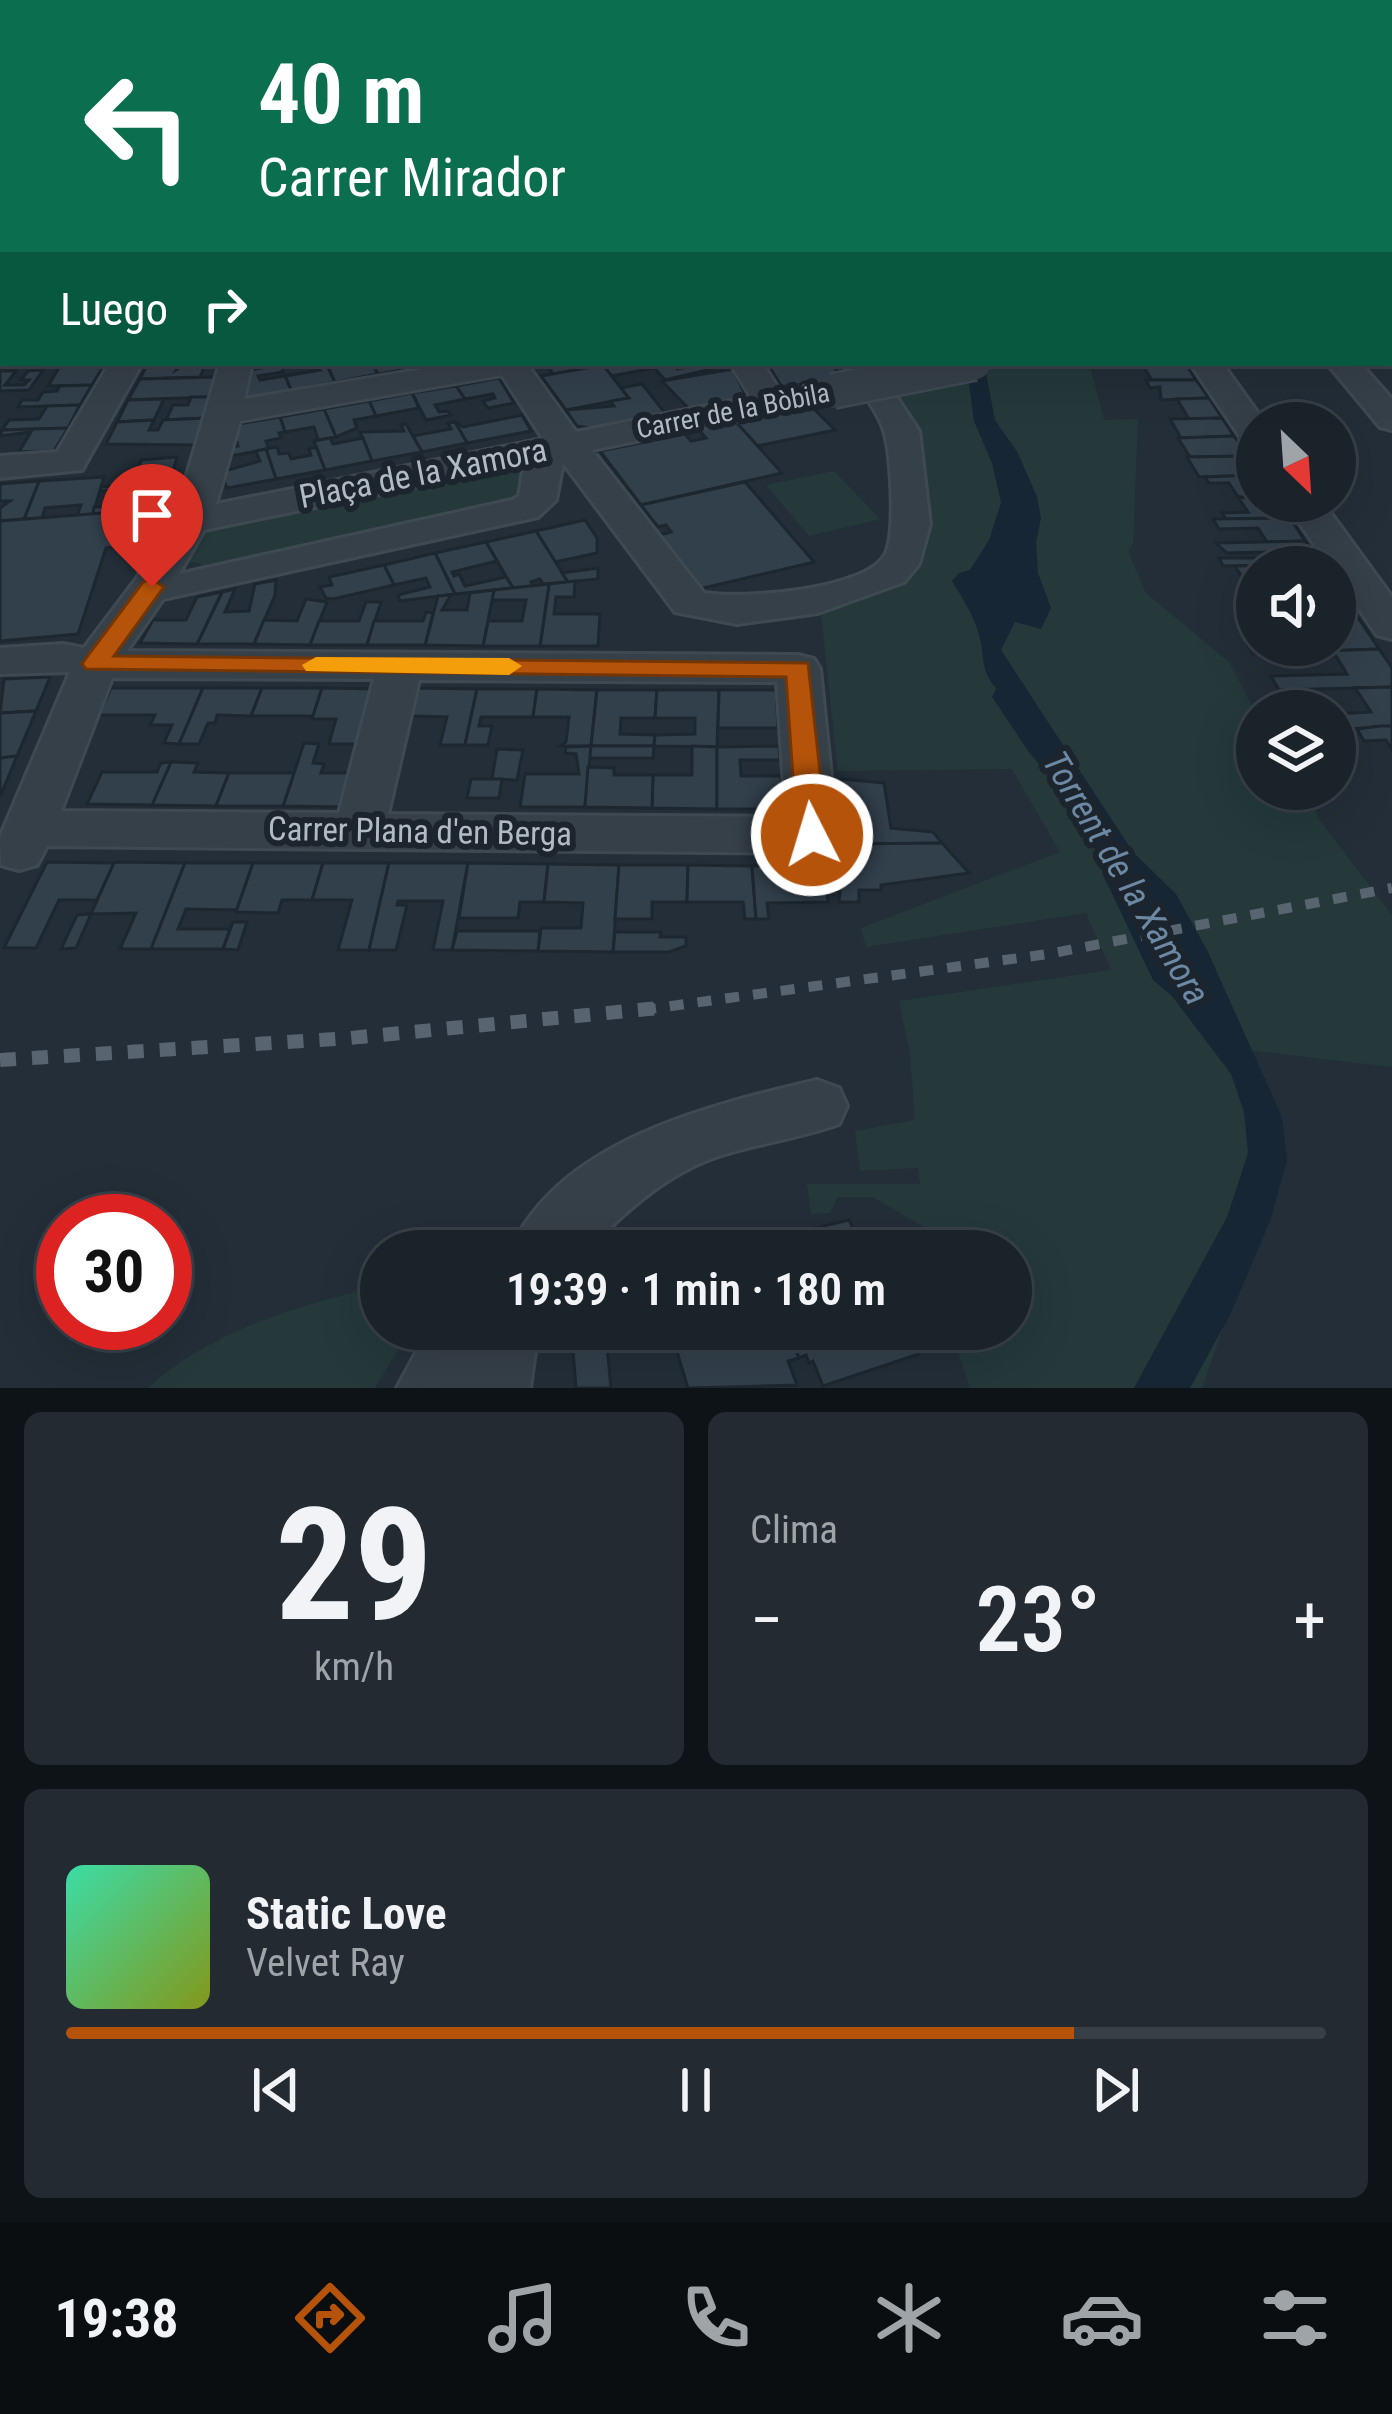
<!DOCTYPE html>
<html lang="es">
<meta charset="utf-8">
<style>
body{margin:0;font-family:"Roboto Condensed",sans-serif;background:#232a32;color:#f1f3f6;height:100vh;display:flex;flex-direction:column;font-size:45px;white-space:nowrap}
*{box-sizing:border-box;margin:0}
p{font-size:39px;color:#9fa4a8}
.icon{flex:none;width:66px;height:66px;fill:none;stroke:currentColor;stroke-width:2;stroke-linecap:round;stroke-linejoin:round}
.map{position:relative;height:1388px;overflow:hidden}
.sheet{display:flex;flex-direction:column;gap:24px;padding:24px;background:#0e1317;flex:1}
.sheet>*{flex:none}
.hud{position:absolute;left:0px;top:0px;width:1392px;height:366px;box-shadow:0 12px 48px #0002,0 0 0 3px #383f47;background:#0b6e4f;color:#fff;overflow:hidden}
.needle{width:78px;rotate:155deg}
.tools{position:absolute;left:1236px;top:402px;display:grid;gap:24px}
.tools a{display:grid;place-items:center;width:120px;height:120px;border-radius:50%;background:#1a222a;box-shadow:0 12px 48px #0002,0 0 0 3px #383f47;font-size:60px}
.speed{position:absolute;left:36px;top:1194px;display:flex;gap:24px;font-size:60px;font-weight:700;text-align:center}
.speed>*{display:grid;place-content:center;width:156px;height:156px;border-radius:50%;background:#1a222a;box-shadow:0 12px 48px #0002,0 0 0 3px #383f47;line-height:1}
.speed .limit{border:18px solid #d22;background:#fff;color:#111}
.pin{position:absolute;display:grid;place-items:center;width:102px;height:102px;color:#fff;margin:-123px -51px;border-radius:50% 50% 50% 0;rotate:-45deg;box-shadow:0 0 12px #0007}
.pin .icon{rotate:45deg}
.me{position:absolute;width:132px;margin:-66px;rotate:355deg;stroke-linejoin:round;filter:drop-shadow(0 0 9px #0008)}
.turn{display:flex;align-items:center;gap:42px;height:252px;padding:0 60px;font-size:54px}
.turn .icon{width:156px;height:156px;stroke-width:2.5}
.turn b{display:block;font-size:84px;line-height:102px}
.then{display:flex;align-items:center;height:114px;padding:0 60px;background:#0003;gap:24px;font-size:45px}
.big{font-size:90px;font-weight:600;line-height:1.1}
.sheet .widget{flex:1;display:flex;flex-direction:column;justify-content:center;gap:18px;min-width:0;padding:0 42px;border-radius:18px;background:#232a32}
.sheet .dial{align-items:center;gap:0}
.dial b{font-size:156px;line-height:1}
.song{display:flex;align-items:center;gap:36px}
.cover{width:144px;height:144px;border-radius:18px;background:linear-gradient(135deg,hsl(160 70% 55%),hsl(70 70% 35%))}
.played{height:12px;border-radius:6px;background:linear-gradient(90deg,#b45309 80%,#383f47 80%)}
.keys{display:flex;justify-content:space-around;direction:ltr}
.heat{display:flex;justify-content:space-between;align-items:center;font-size:66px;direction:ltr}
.sheet .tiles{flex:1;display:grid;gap:24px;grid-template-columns:1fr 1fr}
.widget:last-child{grid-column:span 2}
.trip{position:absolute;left:360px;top:1230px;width:672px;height:120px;border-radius:60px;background:#1a222a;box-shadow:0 12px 48px #0002,0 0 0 3px #383f47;font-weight:600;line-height:120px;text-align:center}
.tab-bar{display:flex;height:192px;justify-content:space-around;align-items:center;background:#0a0e11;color:#9fa4a8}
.tab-bar .icon{width:84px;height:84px}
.tab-bar .selected{color:#b45309}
.tab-bar b{font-size:54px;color:#f1f3f6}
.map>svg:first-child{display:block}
</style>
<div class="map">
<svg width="1392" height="1388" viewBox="0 0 1392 1388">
<rect width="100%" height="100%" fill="#232e38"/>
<!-- green -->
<g fill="#25393a">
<path d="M871,363H1089L1104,420L1138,419L1133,543L1128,552L1146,593L1229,662L1257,715V789H1310L1318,818L1392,915V1067L1229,1048L1257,1110L1259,1227L1202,1388H970L950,1329H1011V1251H931L927,1229L873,1197H838L830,1213L811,1214L807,1184H920L918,1168L860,1171L855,1131L915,1120L910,1054L899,1001L1111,970L1086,913L866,947L861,928L1060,852L1012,769L838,771L821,614L825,603L915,554Z"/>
<path d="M525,462L521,502L217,572L196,562L185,564L193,535L211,527Z"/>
<path d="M834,471L880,519L809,536L766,485Z"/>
<path d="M381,1286V1329H410L375,1388H148C209,1331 302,1304 381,1286Z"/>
</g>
<!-- water -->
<path fill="#172635" d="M966,363L986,373L995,420L1018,453L1037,497L1041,518L1036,543L1038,573L1051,608L1041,629L1015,622L1001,650L1133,852L1176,894L1207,950L1282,1117L1287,1160L1270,1221L1231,1313L1190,1388H1134L1227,1217L1248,1153L1244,1112L1231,1074L1172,996L1153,980L1104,877L1083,815L1028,751L992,697L996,688C982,672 984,661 981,643C977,620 963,599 952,581L959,573L970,570L989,540L1001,503L992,463L974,421Z"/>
<!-- building -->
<g fill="#32404c" stroke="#1d2730" stroke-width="3">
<path d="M600,0H703L720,3H600Z"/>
<path d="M148,363H180L176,370L186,364L206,363L200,377L140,379Z"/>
<path d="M317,363H326L335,382L291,390L285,376L320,370Z"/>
<path d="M326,363H372L378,374L335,382Z"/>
<path d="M372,363H418L420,367L378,374Z"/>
<path d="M546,363H610L611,364L553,374Z"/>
<path d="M650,363H672L677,369L692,366L689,363L732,364L665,380Z"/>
<path d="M650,363L654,368L611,376L603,365Z"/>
<path d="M767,363H831L842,379L782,387Z"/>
<path d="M1141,363H1185L1196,380H1152Z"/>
<path d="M104,365L92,385L48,386L60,366Z"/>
<path d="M281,365L283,372L258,376L260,380L285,376L291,390L246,398L243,371Z"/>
<path d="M603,365L629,398L566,410L541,376Z"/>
<path d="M733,369L747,398L690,410L662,381Z"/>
<path d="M43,370L29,390L0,391V371H16L5,385H24L29,380H21L28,371Z"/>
<path d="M215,377L210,397L128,400L140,379Z"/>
<path d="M499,378L514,403L488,408L483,401L495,398L493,394L465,399L456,386Z"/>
<path d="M1146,380H1196L1209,398L1161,400L1160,387L1150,388Z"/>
<path d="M642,384L665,413L590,428L577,426L566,410L614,406L611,401L629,398L621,388Z"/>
<path d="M92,385L80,405L18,407L22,400H38L43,392L57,391L60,386Z"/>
<path d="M456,386L465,399L435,405L439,412L448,411L451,415L426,420L412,393Z"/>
<path d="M412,393L419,408L376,416L369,401Z"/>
<path d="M191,397H210L206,418L166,420L173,405H188Z"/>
<path d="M1209,398L1222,418L1189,419L1177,399Z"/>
<path d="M164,399L154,420L117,422L128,400Z"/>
<path d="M369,401L376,416L354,420L357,428L336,437L324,409Z"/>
<path d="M80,405L68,428L2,430L9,420L39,419L47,406Z"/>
<path d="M811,406L835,430L757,446L735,421Z"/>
<path d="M324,409L336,437L318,440L314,427L285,432L280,417Z"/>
<path d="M522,415L531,431L467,443L455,422L463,427Z"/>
<path d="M280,417L285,432L279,433L281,438L266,441L269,449L225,457L227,448L238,446L232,425Z"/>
<path d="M206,418L200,445L106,444L117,422L154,420L149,430H158L163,420Z"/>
<path d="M1222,418L1234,436L1181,438L1170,419Z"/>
<path d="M735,421L782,473L641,505L600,451L685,434L691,441L706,438L698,429Z"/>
<path d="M455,422L467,443L422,452L413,436L451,429L448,423Z"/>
<path d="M406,424L422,452L372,461L360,432L404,431L401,425Z"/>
<path d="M68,428L54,451L19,452L31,432L0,436L2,430Z"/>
<path d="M1234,436L1248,456L1190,457L1178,438Z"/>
<path d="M330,438L333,444L363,438L372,461L325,470L314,441Z"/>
<path d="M277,447L279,454L289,453L291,459L311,455L309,449L316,447L325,470L276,479L266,449Z"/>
<path d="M266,449L276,479L227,488L221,472L260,461L256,451Z"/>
<path d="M1248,456L1257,475L1199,477L1187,457Z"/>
<path d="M177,457L170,482L133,485L141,460Z"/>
<path d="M1257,475V497H1238L1229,483H1209L1205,477Z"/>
<path d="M104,477L93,514L77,516L81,505L45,508L42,518L24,519L39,481Z"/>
<path d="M39,481L24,519L0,521V508L10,501H0V484Z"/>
<path d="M170,482L162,508L93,514L94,507L116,506L122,490L100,491L101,487Z"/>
<path d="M745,482L814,562L699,589L658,535L671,532L666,525L658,527L641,505Z"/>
<path d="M1238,497L1278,501L1290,518L1226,519L1222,513L1248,512Z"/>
<path d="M155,509L143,545L106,548L78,634L0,641V521Z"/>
<path d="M1290,518L1305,541L1267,542L1258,528L1219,529L1213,519Z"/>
<path d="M585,520L597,538V553L555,562L536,531Z"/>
<path d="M536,531L568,582L543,584L540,579L531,582L533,586L513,588L486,542Z"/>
<path d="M1305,541L1321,564L1223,566L1219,558H1270L1266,552L1227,553L1216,543Z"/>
<path d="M486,542L497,561L452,572L454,576L459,574L465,586L506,577L513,588L455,594L435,553Z"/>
<path d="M435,553L455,594L400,601L398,595L430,587L426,578L394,585L384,565Z"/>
<path d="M1321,564L1323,567H1257V591H1251L1235,566Z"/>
<path d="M384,565L394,585L333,599L326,598L320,587L332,585L329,577Z"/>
<path d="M598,568V579L568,582L562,573Z"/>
<path d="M276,580L275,595L254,644H197L222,592L235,589L225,612L249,611L255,584Z"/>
<path d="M575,581L574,597H556L554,614H600L598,646H540L549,584Z"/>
<path d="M549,584L540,646H483L488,621H522L526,600H492L494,590Z"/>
<path d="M1335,589H1338L1357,616L1335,617Z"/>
<path d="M494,590L483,646L425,645L438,596L451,595L442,610H467L470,593Z"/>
<path d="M222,592L197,644L140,643L153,620H186L197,597Z"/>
<path d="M306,599L327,602L310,645L254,644L264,620L297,621Z"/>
<path d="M366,602H381L367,645H310L319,621H359Z"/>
<path d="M426,612L433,613L425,645H367L374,621H423Z"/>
<path d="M1357,616L1379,649L1252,654L1248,645H1335V617Z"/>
<path d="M1379,649L1392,668V687L1279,690L1271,676L1347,674L1336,656L1300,657L1296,652Z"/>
<path d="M50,677L36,711L0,713L4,679Z"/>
<path d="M1392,687V726L1335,730L1336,714L1371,712L1355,688Z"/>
<path d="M111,688H203L179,744L164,743L172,725H150L155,715H99Z"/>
<path d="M203,688H262L251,716L217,715L215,723H208L199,744H179Z"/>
<path d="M262,688H322L313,716H251Z"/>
<path d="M322,688L382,689L367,744H329L336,719H312Z"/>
<path d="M418,688L477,689L465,745H440L447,717L411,716Z"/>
<path d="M477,689H537L533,717H481L479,726H492L488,745H465Z"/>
<path d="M537,689L597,690L591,746H560L566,742L569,717H533Z"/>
<path d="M597,690H657L655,718H621L620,734L655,735L654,746H591Z"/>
<path d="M657,690H719L717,747L654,746L655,735L695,734V718H655Z"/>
<path d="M719,690H776L778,728H718Z"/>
<path d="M36,711L17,756L0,758V713Z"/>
<path d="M1380,726H1392V750L1386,740L1364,741L1357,729Z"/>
<path d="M304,743L319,744L313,763L324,764L321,773H359L350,807L283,806Z"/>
<path d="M591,746H654L653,758H588Z"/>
<path d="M591,746L585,807H520L525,774H579L576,754L565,753L566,747Z"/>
<path d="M692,746L717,747V809L652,808L653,775H692Z"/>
<path d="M779,746L780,760H740L741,776H781L783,809H717V747Z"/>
<path d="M497,749L523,750L517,780L492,779Z"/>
<path d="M17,756L0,797V758Z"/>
<path d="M171,762L198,763L194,772L229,773L216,806L152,805Z"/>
<path d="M171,762L152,805L87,804L102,772H157L161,763Z"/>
<path d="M588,767L614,768V775H653L652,808L585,807Z"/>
<path d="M229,773H294L283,806H216Z"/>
<path d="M471,779H502L499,798H467Z"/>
<path d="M841,779L884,783L891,828L933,832L942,843L849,845Z"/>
<path d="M942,843L969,873L881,885V890H859V902H839L844,844Z"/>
<path d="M47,862L114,863L97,900H59L36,948H4Z"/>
<path d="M119,862L185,863L151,949H120L136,913L91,914L114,863Z"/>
<path d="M185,863H253L237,910L186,909L178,929H230L223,949H151Z"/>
<path d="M253,863H323L312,900H282L278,913L236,912Z"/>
<path d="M323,863H389L369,950H338L352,900H312Z"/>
<path d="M389,863H468L452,950H433L443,901H398L397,905H407L396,950H369Z"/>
<path d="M468,863L548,864L544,902H520L518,918H459Z"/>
<path d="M548,864L619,865L613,952L538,951L541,928H581L583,903L544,902Z"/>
<path d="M619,865H688L687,902H652V919H615Z"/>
<path d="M688,865L752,866L756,919H745L743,902H687Z"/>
<path d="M752,866H825L828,902L767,903L769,919H756Z"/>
<path d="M91,914L76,948L61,949L77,915Z"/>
<path d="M233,922H247L238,950L223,949Z"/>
<path d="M457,931H540L538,951L452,950Z"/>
<path d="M615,932H661L660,937H686V946L669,952H613Z"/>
<path d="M849,1220L865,1251H758L800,1238L798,1232Z"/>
<path d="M928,1229L939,1251H902L896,1238Z"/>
<path d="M670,1329H788L799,1358L788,1361L797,1385L688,1388Z"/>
<path d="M788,1329H908L919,1354L823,1386L813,1361L809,1363L806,1355L799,1358Z"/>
<path d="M607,1345L611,1388H576L573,1351Z"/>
</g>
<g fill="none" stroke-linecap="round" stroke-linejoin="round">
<!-- minor casing -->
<g stroke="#3f4952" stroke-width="6">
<g id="minor">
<rect x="138" y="0" width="18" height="3"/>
<path d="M841,0H859L861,3H843Z"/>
<path d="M894,0H912L910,3Z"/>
<path d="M1050,0H1069L1071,3H1052Z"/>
<path d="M1332,0H1356L1358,3H1334Z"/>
<path d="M1389,12L1392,13V25L1389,24Z"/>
<rect x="0" y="33" width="3" height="12"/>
<path d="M1389,56L1392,57V69L1389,68Z"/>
<rect x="0" y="92" width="3" height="14"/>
<rect x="1389" y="113" width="3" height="14"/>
<path d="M1389,167L1392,168V184L1389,183Z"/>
<path d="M1389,204L1392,205V223L1389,222Z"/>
<rect x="1389" y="309" width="3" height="18"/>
<path d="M3,314V336H0V315Z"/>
<path d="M110,363H142L82,470L0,478V456L57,452Z"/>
<path d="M220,363H252L244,399L460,363H526L576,432L751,397L730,363H762L780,391L833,381L845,384L850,391L845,398L592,450L704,593C741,599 868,591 886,553C896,530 891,458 885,434C879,410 855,384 842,363H874L919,431L930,524L919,564L904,582L818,613L737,624L675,612L563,463L556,500L538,517L163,599L127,651L798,655L814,659L820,669L837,835L830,848L812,853L47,846L37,865L19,870L1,865L0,837L70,672L0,674V648L63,644L84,648L137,578L178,505ZM502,375L543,439L216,504L240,421ZM524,464L519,496L512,500L179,574L204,530ZM112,678L374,679L339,813L61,811ZM419,680L777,682L786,817L388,814Z"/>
<path d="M1190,363H1222L1265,423H1257V448L1245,444Z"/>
<path d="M1327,363H1360L1392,399V430L1380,427Z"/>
<path d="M1284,501H1322L1392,597V639L1377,635L1335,574V567H1330Z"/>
<path d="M817,1080L839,1088L847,1106L839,1124C800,1138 760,1143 722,1155C668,1172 624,1212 586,1251H510C559,1140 711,1105 817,1080Z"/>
<path d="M429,1329H538L530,1388H397Z"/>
</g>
</g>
<!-- major casing -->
<g stroke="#3f4952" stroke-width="6">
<g id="major">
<path d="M24,0H53L22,3Z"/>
<path d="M938,0H1012L1014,3H940Z"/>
<rect x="1389" y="33" width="3" height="16"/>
</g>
</g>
<!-- minor -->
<use href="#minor" fill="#364049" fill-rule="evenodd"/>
<!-- major -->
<use href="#major" fill="#545f69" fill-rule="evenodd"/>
<!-- rail-far1 -->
<path stroke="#586470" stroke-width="10" stroke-dasharray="14 14" stroke-linecap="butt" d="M642,1010L1048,954L1392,888"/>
<!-- rail -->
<path stroke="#586470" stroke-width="14" stroke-dasharray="16 16" stroke-linecap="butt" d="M0,1060L350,1038L669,1007"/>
<!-- minor-bridge casing -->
<g stroke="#3f4952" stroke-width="38" stroke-linecap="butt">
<path id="minor-bridge" d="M833,391L974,363"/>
</g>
<!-- minor-bridge -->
<use href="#minor-bridge" stroke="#364049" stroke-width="33"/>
</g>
<!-- route -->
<path fill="#b45309" stroke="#753606" stroke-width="3" d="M152,579L164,587L114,656L808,663L827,835L823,843H801L797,835L786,677L86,669L82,664L86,658L143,582Z"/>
<!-- slow -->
<path fill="#f59e0b" d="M316,657L509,658L522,666L509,675L306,671L302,665Z"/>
<g text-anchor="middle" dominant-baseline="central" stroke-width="12" stroke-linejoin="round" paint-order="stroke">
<!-- far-street labels -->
<g font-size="27" fill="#b1bbc5" stroke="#1c252e">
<text transform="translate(733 411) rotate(-11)">Carrer de la Bòbila</text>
</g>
<!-- street labels -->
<g font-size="33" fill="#b1bbc5" stroke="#1c252e">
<text transform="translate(423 473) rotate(-11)">Plaça de la Xamora</text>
<text transform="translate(420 831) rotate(1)">Carrer Plana d'en Berga</text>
</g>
<!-- water labels -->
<g font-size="36" font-style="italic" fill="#6c88a2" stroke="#1c252e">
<text transform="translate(1126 878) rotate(59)">Torrent de la Xamora</text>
</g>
</g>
</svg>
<div class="tools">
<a><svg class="needle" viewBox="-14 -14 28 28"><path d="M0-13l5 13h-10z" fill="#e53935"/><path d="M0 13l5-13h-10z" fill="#9fa4a8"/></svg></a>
<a><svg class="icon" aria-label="sound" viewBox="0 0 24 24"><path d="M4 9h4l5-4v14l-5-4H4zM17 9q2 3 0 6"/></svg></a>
<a><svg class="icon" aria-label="layers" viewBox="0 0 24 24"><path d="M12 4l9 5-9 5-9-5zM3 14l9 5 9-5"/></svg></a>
</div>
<div class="speed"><div class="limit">30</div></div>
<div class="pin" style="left:152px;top:587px;background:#d93025"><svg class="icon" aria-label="arrive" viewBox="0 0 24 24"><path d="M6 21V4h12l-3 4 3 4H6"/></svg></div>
<svg class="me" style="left:812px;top:835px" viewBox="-20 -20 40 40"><circle r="17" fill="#b45309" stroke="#fff" stroke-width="3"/><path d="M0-11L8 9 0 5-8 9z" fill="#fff"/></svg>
<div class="trip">19:39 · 1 min · 180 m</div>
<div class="hud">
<div class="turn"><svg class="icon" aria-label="left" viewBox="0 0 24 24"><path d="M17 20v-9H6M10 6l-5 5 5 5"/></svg><div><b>40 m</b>Carrer Mirador</div></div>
<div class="then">Luego<svg class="icon" aria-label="right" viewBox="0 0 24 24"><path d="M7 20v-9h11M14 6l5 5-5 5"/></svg></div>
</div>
</div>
<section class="sheet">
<div class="tiles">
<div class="widget dial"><b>29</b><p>km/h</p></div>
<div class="widget"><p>Clima</p>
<div class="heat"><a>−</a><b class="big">23°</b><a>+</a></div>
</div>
<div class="widget">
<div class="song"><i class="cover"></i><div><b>Static Love</b><p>Velvet Ray</p></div></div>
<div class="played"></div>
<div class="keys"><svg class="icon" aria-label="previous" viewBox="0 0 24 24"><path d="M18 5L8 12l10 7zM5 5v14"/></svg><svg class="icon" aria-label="pause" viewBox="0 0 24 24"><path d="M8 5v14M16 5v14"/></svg><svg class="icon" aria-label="next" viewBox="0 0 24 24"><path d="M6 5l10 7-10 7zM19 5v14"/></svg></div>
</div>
</div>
</section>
<nav class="tab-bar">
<b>19:38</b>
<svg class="icon selected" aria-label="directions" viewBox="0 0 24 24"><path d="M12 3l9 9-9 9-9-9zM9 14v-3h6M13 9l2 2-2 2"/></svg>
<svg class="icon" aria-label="music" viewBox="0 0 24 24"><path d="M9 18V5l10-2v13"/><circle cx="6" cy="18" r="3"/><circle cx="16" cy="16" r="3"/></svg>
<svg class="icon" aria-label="phone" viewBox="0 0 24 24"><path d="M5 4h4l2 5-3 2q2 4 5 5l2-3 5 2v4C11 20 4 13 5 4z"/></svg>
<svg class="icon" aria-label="climate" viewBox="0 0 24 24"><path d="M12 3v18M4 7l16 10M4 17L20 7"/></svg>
<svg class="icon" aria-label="car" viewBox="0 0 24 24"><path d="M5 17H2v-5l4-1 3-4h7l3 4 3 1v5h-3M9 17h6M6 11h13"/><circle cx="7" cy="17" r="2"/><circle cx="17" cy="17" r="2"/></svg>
<svg class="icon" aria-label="filters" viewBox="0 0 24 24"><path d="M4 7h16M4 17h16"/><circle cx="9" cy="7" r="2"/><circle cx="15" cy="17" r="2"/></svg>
</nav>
